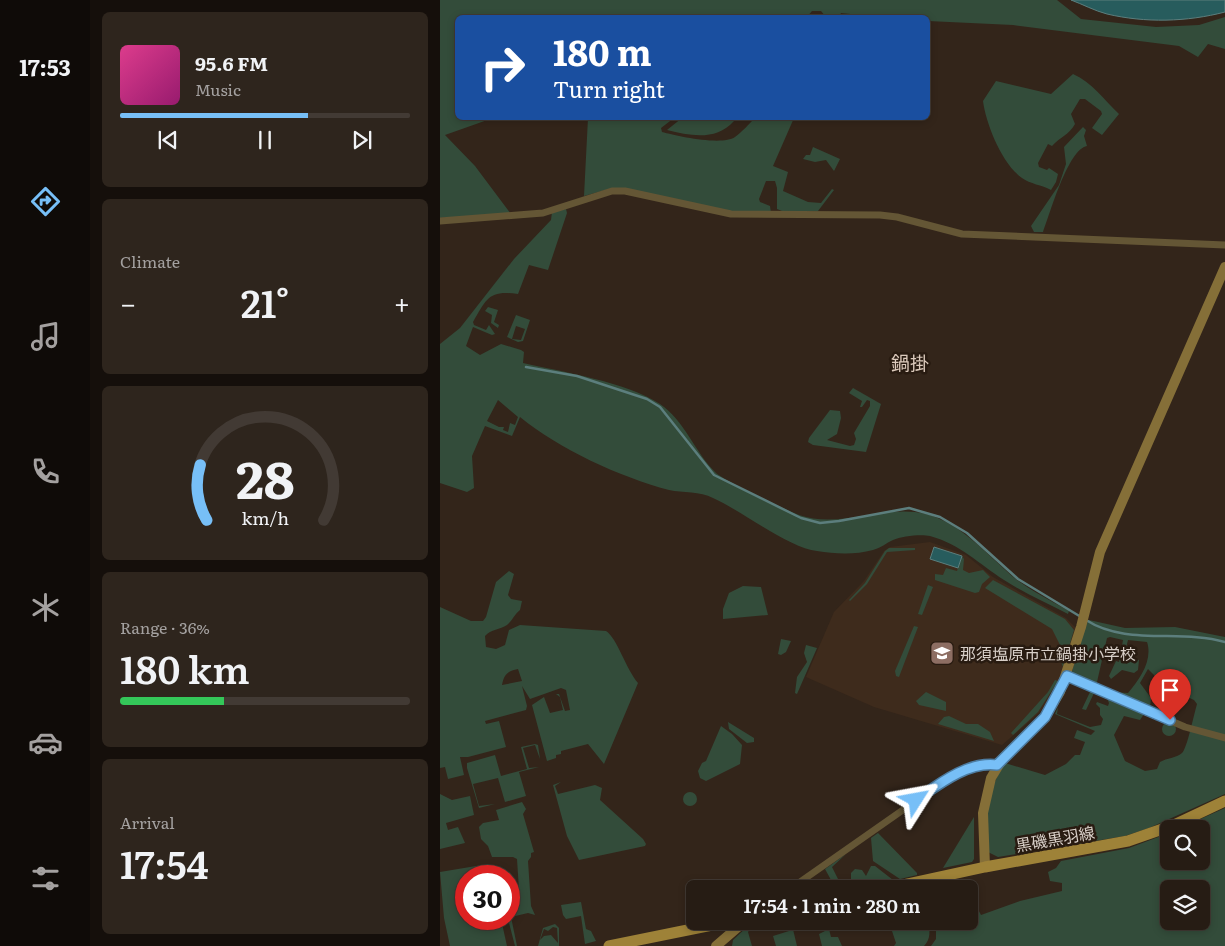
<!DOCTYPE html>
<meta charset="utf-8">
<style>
body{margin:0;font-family:Literata,"Noto Sans JP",serif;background:#2e251d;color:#f1f3f6;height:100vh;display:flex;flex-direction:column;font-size:19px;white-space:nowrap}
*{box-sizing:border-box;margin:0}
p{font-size:16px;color:#a4a1a0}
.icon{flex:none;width:28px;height:28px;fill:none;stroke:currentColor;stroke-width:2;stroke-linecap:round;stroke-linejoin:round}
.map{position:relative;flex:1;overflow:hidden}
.side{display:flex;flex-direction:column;gap:12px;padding:12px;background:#150f0b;width:350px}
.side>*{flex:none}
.banner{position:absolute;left:15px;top:15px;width:475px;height:105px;border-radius:8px;box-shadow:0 2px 8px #0003,0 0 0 1px #423a34;background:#1a4fa0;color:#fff;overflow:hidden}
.buttons{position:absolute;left:720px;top:820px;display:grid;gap:10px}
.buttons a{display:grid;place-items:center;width:50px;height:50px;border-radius:8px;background:#261c14;box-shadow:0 2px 8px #0003,0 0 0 1px #423a34;font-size:25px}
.speed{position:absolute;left:15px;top:865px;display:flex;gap:10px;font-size:25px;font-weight:700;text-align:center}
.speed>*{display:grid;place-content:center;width:65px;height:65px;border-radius:50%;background:#261c14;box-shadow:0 2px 8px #0003,0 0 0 1px #423a34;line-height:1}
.speed .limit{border:8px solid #d22;background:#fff;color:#111}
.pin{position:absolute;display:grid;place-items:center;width:42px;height:42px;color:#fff;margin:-51px -21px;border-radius:50% 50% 50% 0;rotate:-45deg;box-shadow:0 0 5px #0007}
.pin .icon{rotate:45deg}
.me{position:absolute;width:55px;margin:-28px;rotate:56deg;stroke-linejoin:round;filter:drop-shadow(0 0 4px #0008)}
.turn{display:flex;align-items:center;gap:18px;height:105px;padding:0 15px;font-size:22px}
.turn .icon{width:65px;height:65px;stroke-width:2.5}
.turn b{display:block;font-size:35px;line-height:42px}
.big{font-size:38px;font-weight:600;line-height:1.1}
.side .widget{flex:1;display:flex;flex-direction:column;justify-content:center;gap:8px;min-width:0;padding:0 18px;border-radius:8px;background:#2e251d}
.side .dial{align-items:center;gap:0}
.dial svg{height:130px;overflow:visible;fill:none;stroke:#423a34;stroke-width:7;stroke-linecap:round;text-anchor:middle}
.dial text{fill:#f1f3f6;stroke:none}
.song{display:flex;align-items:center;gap:15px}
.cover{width:60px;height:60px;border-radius:8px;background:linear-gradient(135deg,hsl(330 70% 55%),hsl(320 70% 35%))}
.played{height:5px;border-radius:2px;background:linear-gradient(90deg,#77bff7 65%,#423a34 65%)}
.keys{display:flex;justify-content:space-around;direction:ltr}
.heat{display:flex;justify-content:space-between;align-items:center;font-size:28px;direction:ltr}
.charge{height:8px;border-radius:4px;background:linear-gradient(90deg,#34c759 36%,#423a34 0)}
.trip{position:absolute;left:246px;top:880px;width:292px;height:50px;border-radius:8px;background:#261c14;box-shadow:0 2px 8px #0003,0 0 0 1px #423a34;font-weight:600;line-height:50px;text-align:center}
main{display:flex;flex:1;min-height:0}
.menu{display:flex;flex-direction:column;width:90px;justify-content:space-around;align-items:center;background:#0f0b08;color:#a4a1a0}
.menu .icon{width:35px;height:35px}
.menu .on{color:#77bff7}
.menu b{font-size:22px;color:#f1f3f6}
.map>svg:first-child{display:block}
</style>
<main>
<nav class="menu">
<b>17:53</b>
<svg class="icon on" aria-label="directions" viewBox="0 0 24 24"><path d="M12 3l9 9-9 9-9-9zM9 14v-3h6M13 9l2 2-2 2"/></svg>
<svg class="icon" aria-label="music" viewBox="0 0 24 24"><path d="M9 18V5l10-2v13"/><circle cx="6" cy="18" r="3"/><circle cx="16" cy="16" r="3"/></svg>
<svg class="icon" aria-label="phone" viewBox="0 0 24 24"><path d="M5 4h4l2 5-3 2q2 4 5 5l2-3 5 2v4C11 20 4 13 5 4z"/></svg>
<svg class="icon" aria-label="climate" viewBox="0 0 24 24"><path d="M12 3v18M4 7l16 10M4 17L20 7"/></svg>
<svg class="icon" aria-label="car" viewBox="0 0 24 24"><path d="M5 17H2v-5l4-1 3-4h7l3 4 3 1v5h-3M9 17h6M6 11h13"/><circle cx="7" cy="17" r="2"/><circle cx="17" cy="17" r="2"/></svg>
<svg class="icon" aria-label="filters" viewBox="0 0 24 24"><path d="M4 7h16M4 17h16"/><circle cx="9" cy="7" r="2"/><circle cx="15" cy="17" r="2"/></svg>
</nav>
<section class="side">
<div class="widget">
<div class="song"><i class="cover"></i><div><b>95.6 FM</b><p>Music</p></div></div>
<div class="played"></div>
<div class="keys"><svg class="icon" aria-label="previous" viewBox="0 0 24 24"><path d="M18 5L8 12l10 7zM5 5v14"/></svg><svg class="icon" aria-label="pause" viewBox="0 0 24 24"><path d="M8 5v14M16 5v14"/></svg><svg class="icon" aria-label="next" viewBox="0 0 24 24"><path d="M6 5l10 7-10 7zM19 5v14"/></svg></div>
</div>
<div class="widget"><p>Climate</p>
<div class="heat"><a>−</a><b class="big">21°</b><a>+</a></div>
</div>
<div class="widget dial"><svg viewBox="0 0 100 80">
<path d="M14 69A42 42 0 1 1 86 69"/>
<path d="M14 69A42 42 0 0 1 10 35" stroke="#77bff7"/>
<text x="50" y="56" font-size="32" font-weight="700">28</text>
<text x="50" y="72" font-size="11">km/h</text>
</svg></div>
<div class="widget"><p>Range · 36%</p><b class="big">180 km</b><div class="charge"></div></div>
<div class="widget"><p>Arrival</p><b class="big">17:54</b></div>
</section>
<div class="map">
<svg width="785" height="946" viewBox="0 0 785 946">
<rect width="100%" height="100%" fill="#33251a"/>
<!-- built -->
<path fill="#3e2b1c" d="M490,542L526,555L553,577L626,618L636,628L621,678L612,695L599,713L562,745L434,707L366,677L394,612L424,581L444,551L450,547Z"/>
<!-- green -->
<g fill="#334c3a" fill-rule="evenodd">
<path d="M0,0H617L641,19L716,27L759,25L785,17V49L768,44L758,57L739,46L573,25L488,21V18L439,17L401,13L399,17H386L381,11H372L366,18H18V118H53L5,135L35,166L71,214L0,218Z"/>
<path d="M633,74C652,82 664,100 679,114L662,135L652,128L662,114L661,111L645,99H640L631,114L635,124C629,135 620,137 612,146L608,144L598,163L599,167L607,170L609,168L618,174L616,182L611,190C602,185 590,184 582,178C562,164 546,124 543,101L556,81L611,94Z"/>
<path d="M148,118H234L221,128L222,132C237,136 282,146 295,137C302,132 309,124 315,118H354L333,166L348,172L343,191L368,202L381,203L392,189L394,190L378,211H342L337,209V188L335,181H326L319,199L320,202L330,206L331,213H293L173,188L144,196Z"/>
<path d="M242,118H291L294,121C276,141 251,136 227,130Z"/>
<path d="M643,127L646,130L644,136L647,146C628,149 610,214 603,232H594L591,226L619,185L626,164L624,147Z"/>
<path d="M373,147L400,159L394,171L386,160L375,162L363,159L366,155H370Z"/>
<path d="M126,209L127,213L108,270L89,265L78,294C49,290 47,298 33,322L34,325L46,330L49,325L55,334L52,335L33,327L26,346L40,355L61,344L81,350L84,352L83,363C123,372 186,382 220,404C244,420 255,452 275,472C285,482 344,509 359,515C396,528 437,508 475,512C518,517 546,555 577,580C593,592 612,601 629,611L628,614C606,603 584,593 564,580C539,564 520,544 490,536C481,534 462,536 453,540C446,543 441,548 433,550C415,555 395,554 377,551C349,548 302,511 273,498C260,491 243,493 229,490C180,477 119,449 80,417L72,436L45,426L32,456L34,488L27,492L0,483V344L20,328L74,259L111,220L112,212ZM58,400L78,417L75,425L70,423L68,432L63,430L64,427H59L47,421Z"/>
<path d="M48,307L58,310L54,322L59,325L58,328L51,323L52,315L45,311Z"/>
<path d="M76,315L90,320L83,341L78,342L67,337ZM76,326L85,329L81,340L72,339Z"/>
<path d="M413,388L441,404L426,452L373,445L368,442L369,438L390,410L400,411L401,418L397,434L387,440L410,446L414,445L416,439L414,433L430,406V401L427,400L422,407H420L422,401L409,393Z"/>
<path d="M449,548H475V550L447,552L427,584L410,601L409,600L425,583L445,551Z"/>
<path d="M522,556L524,559L523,570L529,573L543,570L550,577L542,584L539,592L535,593L495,580V574L503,575L506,568L517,571Z"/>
<path d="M69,571L74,574L68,595L71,599L82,601L80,610C74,615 72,621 67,625C60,630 51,629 45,636L46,647L56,649L65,645L69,630L80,625L166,631C177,638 186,669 198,683L164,764L148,744L121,751V754L116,755V758L107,761L92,705L104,697L110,713L123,710L120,697L116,694H119L125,711L130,710L126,690L121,688L90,699L82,686L87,706L86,710L45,721L46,724L59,721L66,747L28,757H20L24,775L8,779L5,767L0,768V607L31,621H43L46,617L56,582ZM78,669L82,681L62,685C64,675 67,671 78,669Z"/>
<path d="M553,580L625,619L634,630L623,667L621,662L622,649L612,629L545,588Z"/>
<path d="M488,585L493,587L482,615L478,614Z"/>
<path d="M303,586L321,587L328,615L283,619V609L289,593Z"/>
<path d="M649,620L685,628L735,627L785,637V794L709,828L685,836L558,857L548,852C546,817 545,794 565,763L605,775L626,764L635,755H640L645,742L634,738L637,730L651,735L655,731L615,714L618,707L617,714L650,727L661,725L663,719L660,715V708L656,704L657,702L668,706L669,703L666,696L704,714L700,720L684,716L674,735L685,761L705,771L717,769L720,762C727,758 736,758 742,753C747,749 754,714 757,704L754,700L741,694L736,696L731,706L727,709C713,704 716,691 717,678L708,669L700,683L711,698L710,708L672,692L688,693C700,679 713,660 707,642L688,640L684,656L699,660L698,670L694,673L682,670L671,679L669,676L676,661L679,662L683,640L670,637L667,638L657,682L652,685L631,676L644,622Z"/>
<path d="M474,626L478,627L459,677L456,676L455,671Z"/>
<path d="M341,639L351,641L346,652L341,655L338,654Z"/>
<path d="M366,645L377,648L357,694L355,693L357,677L367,662L364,653Z"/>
<path d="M615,680L618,681L598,712L573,735L571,733L608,692Z"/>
<path d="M632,681L663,695V696L654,693L646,710L642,709L650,692L629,682Z"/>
<path d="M486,692L506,702V711L479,705L476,701Z"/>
<path d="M509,716L526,724H538L550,732L554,741L498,724L504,717Z"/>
<path d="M288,722L314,738V742L307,743L289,729Z"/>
<circle cx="729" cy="729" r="7"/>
<path d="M281,726L292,734L302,745L300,764L266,781L260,778L258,771L262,763L266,761Z"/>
<path d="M95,744L98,745L100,759L95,745L83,748L89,768L99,767L79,772L86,796L65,802L58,778L33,784L39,806L55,804L39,808L27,768V763L55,755L61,776L87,769L81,747Z"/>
<path d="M121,782L115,786L118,794L155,785L162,788L160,800L203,839L206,844L205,846L139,860L127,836L113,785Z"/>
<circle cx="250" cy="799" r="7"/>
<path d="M0,794L12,800L30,796L34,815L6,823L8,830L18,827L25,843L0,849Z"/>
<path d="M82,802L86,809L83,814L94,852L91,853V857L88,861L91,906L95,915L88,913L71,917L77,946H75L68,919L69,893L79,890L77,859L73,857H52L48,846L41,839L39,827L43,823L59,820L56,810Z"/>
<path d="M785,808V946H491L496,939V929L501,921H530V906L533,904L530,894L541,915L580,901L622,891V883L610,881L608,872L616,868L621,861L689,848L729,833V861H761V829H738ZM729,889H761V921H729Z"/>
<path d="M534,817V859L532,862L503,868Z"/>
<path d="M438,833L477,873V875L460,879L433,861L431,838Z"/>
<path d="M406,854L392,867L401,885L411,882V873L415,869L422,870L426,876L431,866H435L453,880L413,889H396L385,869Z"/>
<path d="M42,865L48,869L50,876H26V919H61L67,946H10L4,918L0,872Z"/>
<path d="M141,902L146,929L151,931L156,941L145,944L141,916L126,919L123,915L121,905Z"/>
<path d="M347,921H351L357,946H336L333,936L349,931Z"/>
<path d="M383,921H387L391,937H398L402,946H382L379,934L385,931Z"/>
<path d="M462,921H476L474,924L478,925L482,921H488C490,930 491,939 484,946H454L456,943L452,931L461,928Z"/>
<path d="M315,923L308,932L312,946H292L293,940L309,925Z"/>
<path d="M115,924L119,928V946H98L103,928ZM113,927L117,928L118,943L111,935L104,936L100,940L104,929L108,931Z"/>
</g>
<!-- water -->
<g fill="#275c5d" stroke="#5c7e7d">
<path d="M631,0H785V12C747,22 705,23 667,14C655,11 642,4 631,0Z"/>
<path d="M494,547L522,556L518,568L490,559Z"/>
</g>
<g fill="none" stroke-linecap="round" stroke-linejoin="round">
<!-- stream -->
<g stroke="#5c7e7d" stroke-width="2.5">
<path d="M86,367L137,376L207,399L220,407L274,475L361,518L380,523L399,521L469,508L500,517L527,533L578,579L641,617"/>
<path d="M646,620C686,646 741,629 785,642"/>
</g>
<!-- street -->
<g stroke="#645635" stroke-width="7">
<path d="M0,221L103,213L172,191H185L291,214L440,215L457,217L522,234L785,245"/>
<path d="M627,676L745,727L785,738"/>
<path d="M350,889L500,784L537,765H557"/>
</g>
<!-- secondary -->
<g stroke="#856f38" stroke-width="10">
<path d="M545,867L543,813L551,778L563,758L605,717L620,692L641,627L660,552L785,267"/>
<path d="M276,946L305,921"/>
</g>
<!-- primary -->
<g stroke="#9e8238" stroke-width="11">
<path d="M444,889L545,867L688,841L734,825L785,801"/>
<path d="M169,946L292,921"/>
</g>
</g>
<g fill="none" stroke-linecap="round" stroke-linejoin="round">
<!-- route casing -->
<g stroke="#4d7ca1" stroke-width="12">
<path id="route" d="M476,800C499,784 528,761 557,765L605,717L627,676L730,720"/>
</g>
<!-- route -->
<use href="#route" stroke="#77bff7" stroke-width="9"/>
</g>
<!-- icons -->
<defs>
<g id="school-square" transform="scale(1.25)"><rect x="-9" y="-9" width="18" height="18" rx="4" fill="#8d6e63" stroke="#281b11"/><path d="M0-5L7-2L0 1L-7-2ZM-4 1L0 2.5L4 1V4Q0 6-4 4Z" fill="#fff"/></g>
</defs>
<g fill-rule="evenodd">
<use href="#school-square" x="502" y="653"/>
</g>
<g text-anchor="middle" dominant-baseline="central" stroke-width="5" stroke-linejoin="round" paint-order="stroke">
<!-- poi labels -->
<g font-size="16" fill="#d8cfc8" stroke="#281b11" text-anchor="start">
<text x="520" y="653">那須塩原市立鍋掛小学校</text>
</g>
<!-- street labels -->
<g font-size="16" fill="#d8cfc8" stroke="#281b11">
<text transform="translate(615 838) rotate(-10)">黒磯黒羽線</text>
</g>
<!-- quarter labels -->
<g font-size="19" fill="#dccabc" stroke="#281b11">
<text x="470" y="362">鍋掛</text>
</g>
</g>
</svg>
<div class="buttons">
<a><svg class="icon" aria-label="search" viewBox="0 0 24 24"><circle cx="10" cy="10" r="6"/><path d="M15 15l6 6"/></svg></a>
<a><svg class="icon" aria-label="layers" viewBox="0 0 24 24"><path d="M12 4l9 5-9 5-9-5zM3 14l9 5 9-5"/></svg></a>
</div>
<div class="speed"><div class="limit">30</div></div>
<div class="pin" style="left:730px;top:720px;background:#d93025"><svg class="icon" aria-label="arrive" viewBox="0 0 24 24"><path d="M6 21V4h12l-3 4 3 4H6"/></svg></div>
<svg class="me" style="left:476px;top:800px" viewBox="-20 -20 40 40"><path d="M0-17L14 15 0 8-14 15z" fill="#77bff7" stroke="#fff" stroke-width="4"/></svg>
<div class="trip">17:54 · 1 min · 280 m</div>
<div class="banner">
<div class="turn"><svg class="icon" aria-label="right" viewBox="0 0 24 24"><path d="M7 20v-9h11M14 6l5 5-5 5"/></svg><div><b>180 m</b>Turn right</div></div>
</div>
</div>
</main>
